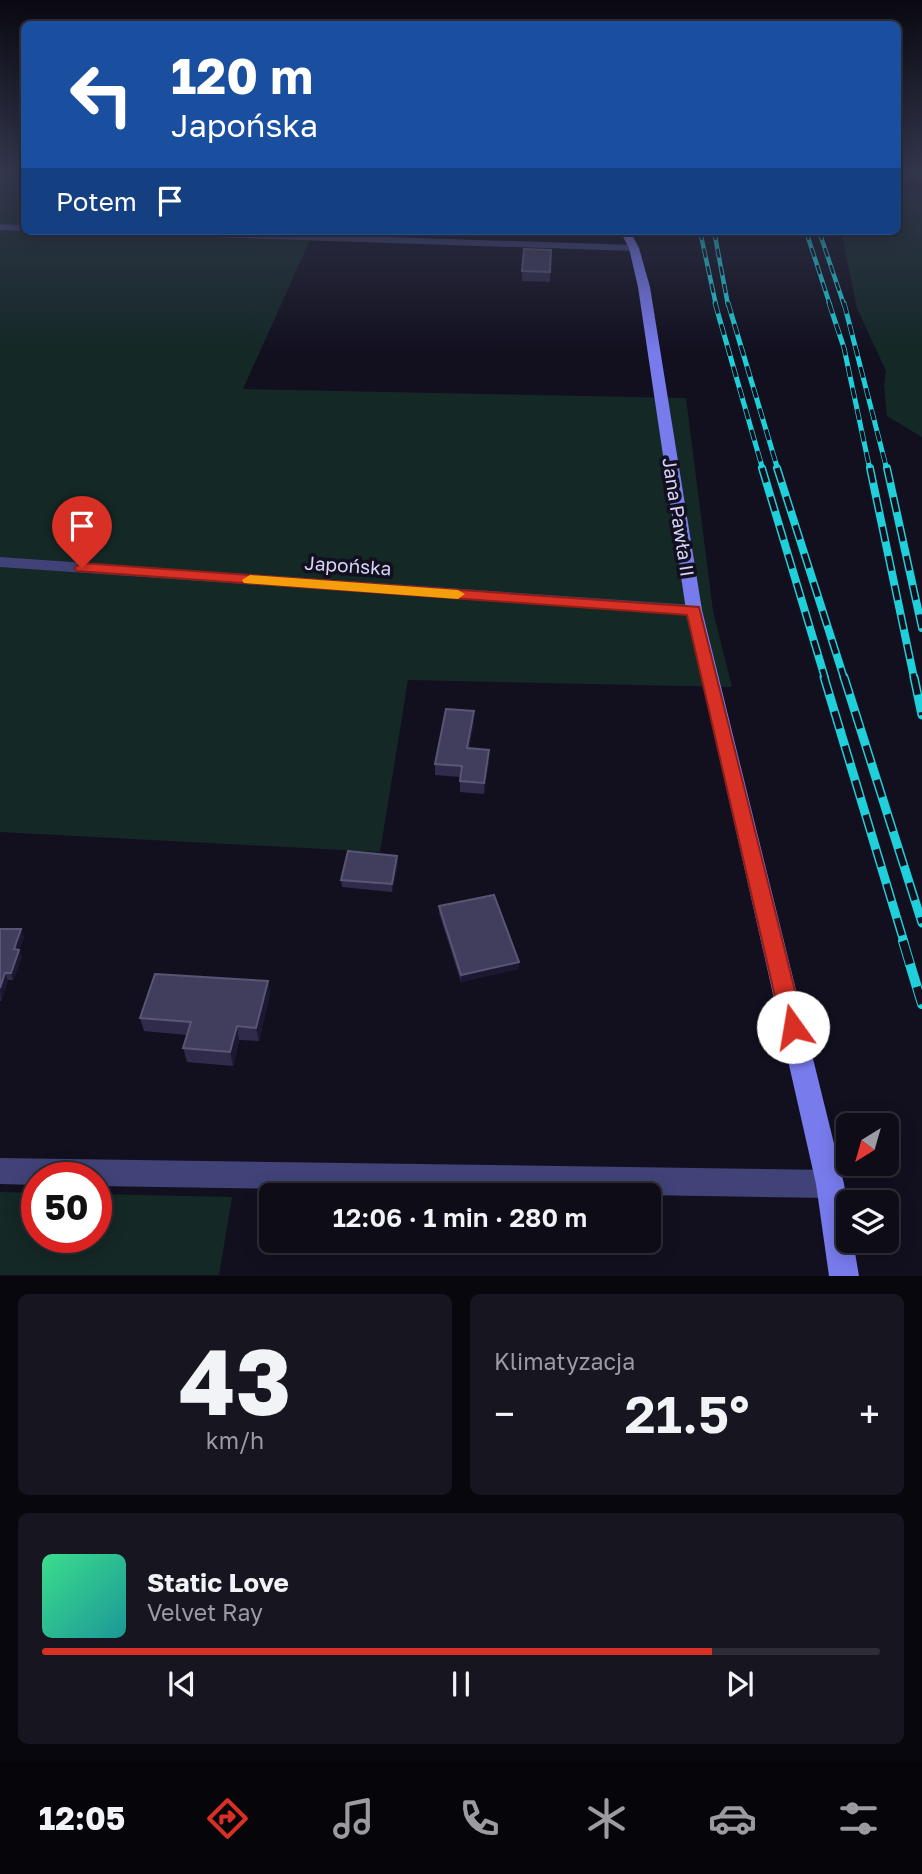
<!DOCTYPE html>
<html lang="pl">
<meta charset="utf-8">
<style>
body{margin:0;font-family:"Golos Text",sans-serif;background:#171520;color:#f1f3f6;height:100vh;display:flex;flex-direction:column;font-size:26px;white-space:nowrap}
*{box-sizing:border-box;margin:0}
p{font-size:23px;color:#9b9ba1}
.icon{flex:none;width:38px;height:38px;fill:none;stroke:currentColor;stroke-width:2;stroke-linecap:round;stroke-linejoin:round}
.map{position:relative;height:1276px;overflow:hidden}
.drawer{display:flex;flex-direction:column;gap:18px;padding:18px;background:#08070d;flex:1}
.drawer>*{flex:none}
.banner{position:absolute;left:21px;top:21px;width:880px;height:214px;border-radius:10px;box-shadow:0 4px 18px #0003,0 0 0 2px #2e2c36;background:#1a4fa0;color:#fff;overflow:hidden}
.needle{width:46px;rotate:217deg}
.controls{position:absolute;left:836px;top:1113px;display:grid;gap:14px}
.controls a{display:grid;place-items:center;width:63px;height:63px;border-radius:10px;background:#0e0c17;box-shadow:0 4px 18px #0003,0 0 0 2px #2e2c36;font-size:35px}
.speed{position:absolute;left:21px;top:1162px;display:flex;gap:14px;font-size:35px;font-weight:700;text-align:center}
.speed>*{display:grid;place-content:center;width:91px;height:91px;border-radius:50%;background:#0e0c17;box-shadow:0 4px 18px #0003,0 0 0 2px #2e2c36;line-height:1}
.speed .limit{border:10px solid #d22;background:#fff;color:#111}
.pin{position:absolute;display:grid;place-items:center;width:60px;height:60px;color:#fff;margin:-72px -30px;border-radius:50% 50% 50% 0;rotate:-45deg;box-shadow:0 0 7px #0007}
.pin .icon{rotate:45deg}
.me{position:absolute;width:77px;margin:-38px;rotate:347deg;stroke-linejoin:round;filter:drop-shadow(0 0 5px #0008)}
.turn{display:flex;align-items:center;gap:24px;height:147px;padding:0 35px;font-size:32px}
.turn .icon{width:91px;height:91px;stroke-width:2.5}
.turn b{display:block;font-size:49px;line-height:60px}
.then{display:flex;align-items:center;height:66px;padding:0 35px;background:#0003;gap:14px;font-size:26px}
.big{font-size:52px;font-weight:600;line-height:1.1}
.drawer .tile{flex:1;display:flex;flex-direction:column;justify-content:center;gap:10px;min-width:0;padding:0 24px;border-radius:10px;background:#171520}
.drawer .dial{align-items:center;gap:0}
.dial b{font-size:91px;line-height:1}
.song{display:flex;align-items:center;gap:21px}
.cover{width:84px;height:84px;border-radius:10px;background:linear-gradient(135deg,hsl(150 70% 55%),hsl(180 70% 35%))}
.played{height:7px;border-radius:4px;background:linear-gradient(90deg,#d93025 80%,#2e2c36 80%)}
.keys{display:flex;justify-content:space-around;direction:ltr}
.heat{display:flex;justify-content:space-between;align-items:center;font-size:38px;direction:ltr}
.drawer .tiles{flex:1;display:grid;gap:18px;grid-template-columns:1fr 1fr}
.tile:last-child{grid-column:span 2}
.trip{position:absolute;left:259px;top:1183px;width:402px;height:70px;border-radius:10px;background:#0e0c17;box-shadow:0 4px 18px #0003,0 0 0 2px #2e2c36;font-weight:600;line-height:70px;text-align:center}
.menu{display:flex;height:112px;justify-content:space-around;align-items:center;background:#060509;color:#9b9ba1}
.menu .icon{width:49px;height:49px}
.menu .on{color:#d93025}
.menu b{font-size:32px;color:#f1f3f6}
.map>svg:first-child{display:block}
</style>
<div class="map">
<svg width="922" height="1276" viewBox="0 0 922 1276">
<rect width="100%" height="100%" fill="#12101f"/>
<!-- green -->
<g fill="#142826">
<path d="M0,173H24V231H237L236,233L312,236L243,389L686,398L713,611L732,687L408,680L380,852L0,832Z"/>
<path d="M898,191H922V437L887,416L884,385L886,371L857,308L841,231H898Z"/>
<path d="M0,1192L37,1193V1237H96V1194L232,1197L219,1275H0Z"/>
</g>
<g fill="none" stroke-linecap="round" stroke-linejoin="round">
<!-- minor -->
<g fill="#414277" fill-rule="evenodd">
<path d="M0,224L24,225V231L0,230Z"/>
<path d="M112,231H209L634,245L639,248L634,251L117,234Z"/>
<path d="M0,557L694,605L702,610L694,615L0,567Z"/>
<path d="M0,1158L830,1170L840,1174L844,1184L840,1194L830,1198L96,1186V1178H37V1185L0,1184Z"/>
</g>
<!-- secondary -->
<path fill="#787bec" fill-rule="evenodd" d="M620,231H630L639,248L650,287L702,610L844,1184L849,1215V1241H853L859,1276H829L816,1184L686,610L638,287L629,248Z"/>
<!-- rail-far4 casing -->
<g stroke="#1fd0da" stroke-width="4.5">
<g id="rail-far4">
<path d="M700,231L716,305"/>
<path d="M714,231L728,305"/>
<path d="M806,231L830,305"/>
<path d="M819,231L844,305"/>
</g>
</g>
<!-- rail-far3 casing -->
<g stroke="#1fd0da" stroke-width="5">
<g id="rail-far3">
<path d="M715,303L763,470"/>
<path d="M728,303L778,470"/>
<path d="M829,303L844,348L870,470"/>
<path d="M844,303L887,470"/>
</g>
</g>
<!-- rail-far2 casing -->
<g stroke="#1fd0da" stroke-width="8">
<g id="rail-far2">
<path d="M762,468L825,678"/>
<path d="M777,468L844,678"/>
<path d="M870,468L914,678"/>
<path d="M887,468L922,628"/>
</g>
</g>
<!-- rail-far1 casing -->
<g stroke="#1fd0da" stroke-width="9">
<g id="rail-far1">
<path d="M824,677L904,942"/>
<path d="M844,677L922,923"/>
<path d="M914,677L922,715"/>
</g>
</g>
<!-- rail casing -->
<g stroke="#1fd0da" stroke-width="10">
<path id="rail" d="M903,941L922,1004"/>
</g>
<!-- rail-far4 -->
<use href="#rail-far4" stroke="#12101f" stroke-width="2.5" stroke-dasharray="9" stroke-linecap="butt"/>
<!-- rail-far3 -->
<use href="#rail-far3" stroke="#12101f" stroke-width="3.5" stroke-dasharray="11" stroke-linecap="butt"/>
<!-- rail-far2 -->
<use href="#rail-far2" stroke="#12101f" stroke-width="5" stroke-dasharray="15" stroke-linecap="butt"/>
<!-- rail-far1 -->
<use href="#rail-far1" stroke="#12101f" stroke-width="6" stroke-dasharray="18" stroke-linecap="butt"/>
<!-- rail -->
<use href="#rail" stroke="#12101f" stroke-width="8" stroke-dasharray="24" stroke-linecap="butt"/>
</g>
<!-- wall -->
<g fill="#302b4a">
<path d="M551,250L550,282L522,281V271Z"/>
<path d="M474,723L469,748L489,761L484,794L460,792V777L435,775V764Z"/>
<path d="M397,856L398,863L392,892L342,887L341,880Z"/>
<path d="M439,906L519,962L518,969L461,982L439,913Z"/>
<path d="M0,929L24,937L19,950L22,957L13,980H8L1,1001H0Z"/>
<path d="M268,981L270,994L259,1041L239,1040L233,1066L187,1062L183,1048L187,1035L144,1031L140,1018Z"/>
</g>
<!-- shaded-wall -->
<g fill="#1c1831">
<path d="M474,711V723L467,759V748Z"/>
<path d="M489,750V761L484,794V783Z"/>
<path d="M397,856L398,863L392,892V884Z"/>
<path d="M21,929L24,937L19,950L22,957L13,980L11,973L14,949Z"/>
<path d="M519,962L518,969L461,982V975Z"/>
<path d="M5,973L8,980L1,1001L0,988Z"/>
<path d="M268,981L270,994L259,1041L256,1028Z"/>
<path d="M237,1026L239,1040L233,1066L230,1052Z"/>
</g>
<!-- building -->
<g fill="#413d5d" stroke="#595575" stroke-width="2">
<path d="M524,249L551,250L550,272L522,271Z"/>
<path d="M446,709L474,711L467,748L489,750L484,783L460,781L462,766L435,764Z"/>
<path d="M348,851L397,856L392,884L341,880Z"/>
<path d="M494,895L519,962L461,975L439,906Z"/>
<path d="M0,929H21L14,949L19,950L11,973H5L0,988Z"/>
<path d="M155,974L268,981L256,1028L237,1026L230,1052L183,1048L191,1022L140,1018Z"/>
</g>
<!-- sky -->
<linearGradient id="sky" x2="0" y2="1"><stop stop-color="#0a0911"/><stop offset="0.49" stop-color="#33374d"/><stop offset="1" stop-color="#33374d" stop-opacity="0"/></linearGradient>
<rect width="922" height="352" fill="url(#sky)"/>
<!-- route -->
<path fill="#d93025" stroke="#8d1f18" stroke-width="2" d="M82,563L699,607L804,1027L801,1034L793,1037L785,1034L782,1027L687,615L77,571L74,568Z"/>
<!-- slow -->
<path fill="#f59e0b" d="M250,575L458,590L465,594L458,599L244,583L242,580Z"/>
<g text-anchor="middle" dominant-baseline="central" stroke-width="7" stroke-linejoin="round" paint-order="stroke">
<!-- street labels -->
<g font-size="19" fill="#d6d4f9" stroke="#12101f">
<text transform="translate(679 517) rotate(81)">Jana Pawła II</text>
<text transform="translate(348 565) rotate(4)">Japońska</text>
</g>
</g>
</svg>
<div class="controls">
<a><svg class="needle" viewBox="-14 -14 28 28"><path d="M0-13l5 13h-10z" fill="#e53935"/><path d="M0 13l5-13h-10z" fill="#9b9ba1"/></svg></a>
<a><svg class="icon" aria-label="layers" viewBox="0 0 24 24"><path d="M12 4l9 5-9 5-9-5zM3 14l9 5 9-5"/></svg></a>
</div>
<div class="speed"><div class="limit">50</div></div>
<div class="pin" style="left:82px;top:568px;background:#d93025"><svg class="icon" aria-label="arrive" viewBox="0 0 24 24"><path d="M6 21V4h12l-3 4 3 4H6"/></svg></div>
<svg class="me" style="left:793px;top:1027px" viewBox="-20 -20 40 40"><circle r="19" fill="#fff"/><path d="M0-13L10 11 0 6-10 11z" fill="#d93025"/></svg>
<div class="trip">12:06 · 1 min · 280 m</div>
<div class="banner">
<div class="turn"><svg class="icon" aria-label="left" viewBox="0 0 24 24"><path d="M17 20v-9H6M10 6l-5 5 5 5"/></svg><div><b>120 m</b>Japońska</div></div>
<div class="then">Potem<svg class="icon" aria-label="arrive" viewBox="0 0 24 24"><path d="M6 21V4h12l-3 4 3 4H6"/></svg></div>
</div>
</div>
<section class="drawer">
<div class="tiles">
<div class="tile dial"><b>43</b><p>km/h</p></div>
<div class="tile"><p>Klimatyzacja</p>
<div class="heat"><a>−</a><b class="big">21.5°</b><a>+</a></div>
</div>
<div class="tile">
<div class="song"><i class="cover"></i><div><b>Static Love</b><p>Velvet Ray</p></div></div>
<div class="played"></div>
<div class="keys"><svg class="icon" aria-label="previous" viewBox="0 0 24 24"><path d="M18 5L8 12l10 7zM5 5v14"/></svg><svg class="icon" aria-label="pause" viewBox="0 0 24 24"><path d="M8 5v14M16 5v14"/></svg><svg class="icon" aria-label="next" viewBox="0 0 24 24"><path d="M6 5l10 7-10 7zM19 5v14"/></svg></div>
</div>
</div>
</section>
<nav class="menu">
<b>12:05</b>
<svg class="icon on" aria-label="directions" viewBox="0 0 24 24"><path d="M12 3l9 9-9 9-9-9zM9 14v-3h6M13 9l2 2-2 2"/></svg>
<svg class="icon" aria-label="music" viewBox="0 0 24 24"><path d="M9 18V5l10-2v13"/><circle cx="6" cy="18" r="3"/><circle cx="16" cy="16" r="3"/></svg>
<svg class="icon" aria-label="phone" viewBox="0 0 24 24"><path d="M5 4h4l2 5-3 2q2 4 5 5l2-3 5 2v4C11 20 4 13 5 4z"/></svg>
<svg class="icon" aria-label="climate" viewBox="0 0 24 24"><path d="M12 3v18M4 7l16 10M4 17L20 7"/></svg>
<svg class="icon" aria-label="car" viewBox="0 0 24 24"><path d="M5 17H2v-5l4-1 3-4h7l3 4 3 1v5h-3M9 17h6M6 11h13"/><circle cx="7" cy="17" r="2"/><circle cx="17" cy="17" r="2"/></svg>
<svg class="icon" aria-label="filters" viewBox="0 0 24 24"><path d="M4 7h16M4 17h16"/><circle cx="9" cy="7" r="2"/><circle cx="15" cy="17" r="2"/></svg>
</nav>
